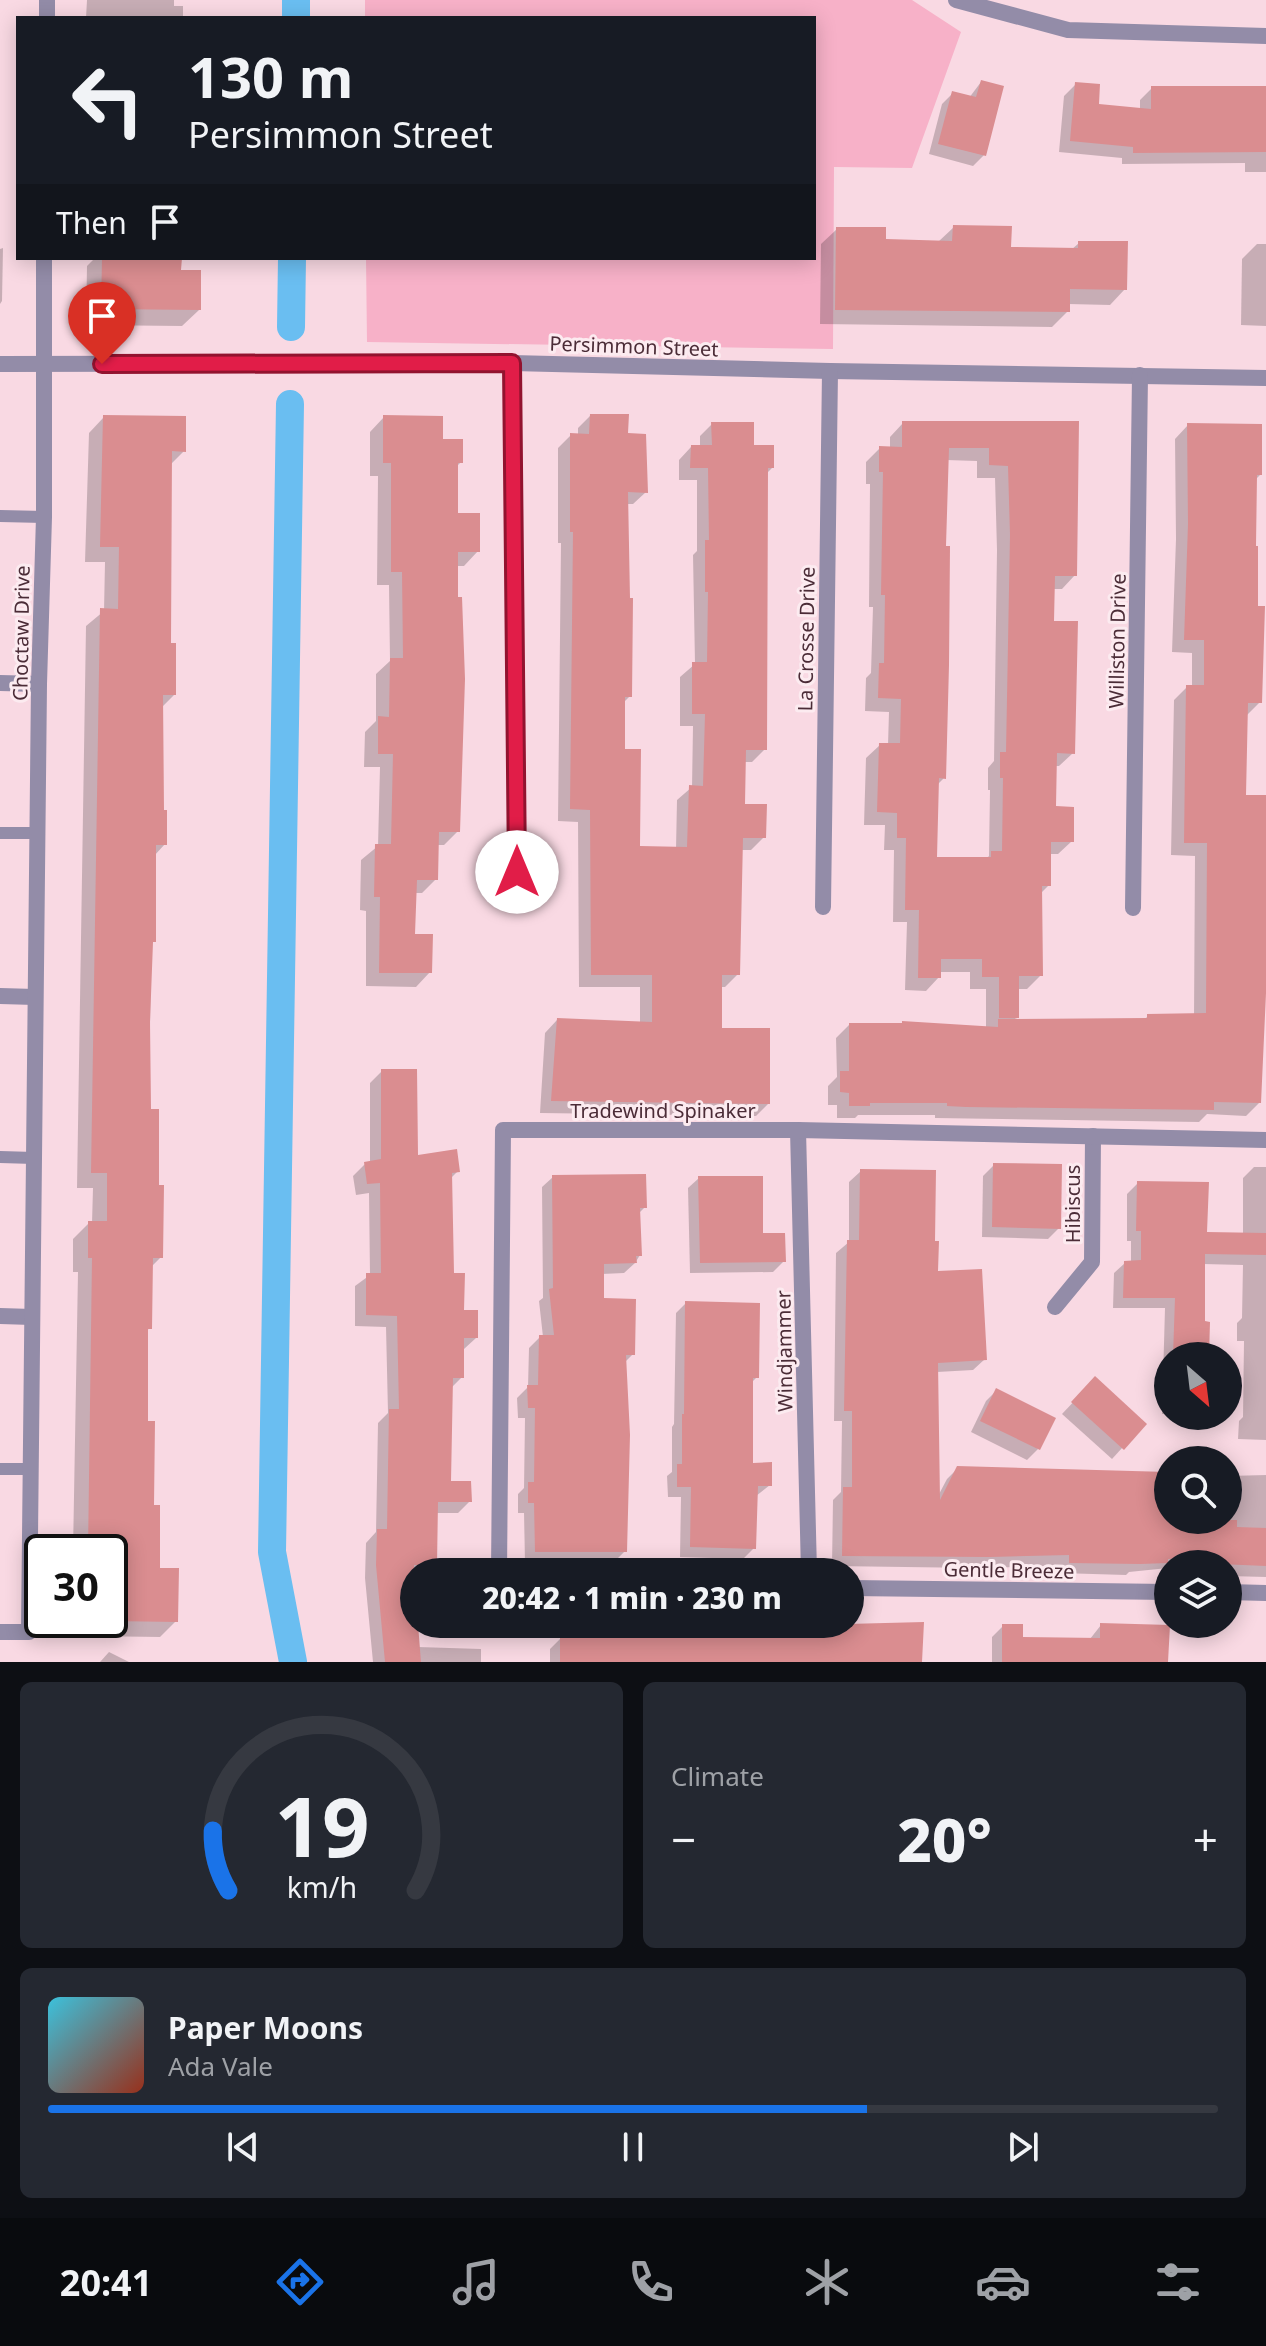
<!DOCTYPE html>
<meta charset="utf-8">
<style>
body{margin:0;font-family:"Noto Sans",sans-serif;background:#242831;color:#f1f3f6;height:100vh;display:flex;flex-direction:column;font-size:30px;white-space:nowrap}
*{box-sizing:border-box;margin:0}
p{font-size:26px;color:#9ea1a6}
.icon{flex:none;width:44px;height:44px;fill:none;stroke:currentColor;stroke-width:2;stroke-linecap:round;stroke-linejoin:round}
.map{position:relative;height:1662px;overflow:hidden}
.side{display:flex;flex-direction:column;gap:20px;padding:20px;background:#0d0f14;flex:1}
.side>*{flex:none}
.banner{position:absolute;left:16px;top:16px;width:800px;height:244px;border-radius:0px;box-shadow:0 4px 20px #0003;background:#171b24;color:#f1f3f6;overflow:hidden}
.needle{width:52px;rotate:152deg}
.tools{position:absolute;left:1154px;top:1342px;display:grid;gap:16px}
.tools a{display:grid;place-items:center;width:88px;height:88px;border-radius:50%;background:#171b24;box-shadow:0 4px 20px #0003;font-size:40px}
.speed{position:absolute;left:24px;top:1534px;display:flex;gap:16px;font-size:40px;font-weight:700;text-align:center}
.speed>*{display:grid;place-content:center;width:104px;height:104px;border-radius:50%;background:#171b24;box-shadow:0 4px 20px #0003;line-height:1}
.speed .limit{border:4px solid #111;border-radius:12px;background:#fff;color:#111}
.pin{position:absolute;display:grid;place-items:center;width:68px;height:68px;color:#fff;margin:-82px -34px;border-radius:50% 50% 50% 0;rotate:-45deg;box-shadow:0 0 8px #0007}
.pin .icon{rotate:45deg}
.me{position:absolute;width:88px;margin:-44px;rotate:0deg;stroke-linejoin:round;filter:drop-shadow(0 0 6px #0008)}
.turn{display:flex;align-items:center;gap:28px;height:168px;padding:0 40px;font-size:36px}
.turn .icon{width:104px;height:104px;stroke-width:2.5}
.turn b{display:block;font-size:56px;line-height:68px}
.then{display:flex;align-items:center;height:76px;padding:0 40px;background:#0003;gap:16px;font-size:30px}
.big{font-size:60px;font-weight:800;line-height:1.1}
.side .widget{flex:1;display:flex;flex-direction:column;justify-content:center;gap:12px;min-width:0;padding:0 28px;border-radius:12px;background:#242831}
.side .dial{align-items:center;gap:0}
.dial svg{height:208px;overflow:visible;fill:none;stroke:#363941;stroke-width:7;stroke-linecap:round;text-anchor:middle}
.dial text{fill:#f1f3f6;stroke:none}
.song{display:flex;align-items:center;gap:24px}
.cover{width:96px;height:96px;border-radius:12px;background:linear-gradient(135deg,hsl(190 70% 55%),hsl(10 70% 35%))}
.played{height:8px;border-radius:4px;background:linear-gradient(90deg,#1a73e8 70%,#363941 70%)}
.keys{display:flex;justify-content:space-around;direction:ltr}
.heat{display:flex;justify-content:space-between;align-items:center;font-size:44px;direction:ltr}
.side .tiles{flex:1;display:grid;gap:20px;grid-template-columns:1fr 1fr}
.widget:last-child{grid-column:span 2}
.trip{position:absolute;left:400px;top:1558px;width:464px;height:80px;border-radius:40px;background:#171b24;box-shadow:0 4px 20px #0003;font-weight:800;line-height:80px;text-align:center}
.dock{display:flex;height:128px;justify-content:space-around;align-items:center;background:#090b0e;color:#9ea1a6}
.dock .icon{width:56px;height:56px}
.dock .selected{color:#1a73e8}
.dock b{font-size:36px;color:#f1f3f6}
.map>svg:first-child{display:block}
</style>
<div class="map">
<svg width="1266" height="1662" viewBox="0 0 1266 1662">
<rect width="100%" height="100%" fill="#f9d9e3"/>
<!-- park -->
<path fill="#f7b1c8" d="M365,0H912L961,32L912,168L834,167L833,349L367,342L366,258H814V18H365Z"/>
<!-- shadow -->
<g fill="#0003" fill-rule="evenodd">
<path d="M87,0H174V6H183V18H86Z"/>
<path d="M981,82L984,155L973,166L929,154L942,104L953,93L969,98Z"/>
<path d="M1076,84L1096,106L1140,110V100L1152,88H1266V172H1245V163L1122,164V158L1059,152L1064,96Z"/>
<path d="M954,227L1009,249L1071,250L1079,243L1125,289L1110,305L1068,304V311L1052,327L820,324L821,244L837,229L884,241L938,242Z"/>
<path d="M1257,244H1266V326L1241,325L1242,259Z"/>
<path d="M3,248L2,301L0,304V249Z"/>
<path d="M95,258H180L179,272L199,310L182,326L86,325L87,266Z"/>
<path d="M590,416L626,435L646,492L633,504H627L630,696L623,703V751L638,848L676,849L677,800L692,787L693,726H680V677L695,664L693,555L697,551V480H679V460L691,447H700V436L712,424L752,447L772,468L766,474L765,749L752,762H744L743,805L764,837L751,850H740L738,974L725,987H720V1030L768,1104L756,1116L540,1113L545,1033L557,1020L640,1023V987H579L578,822L558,821L561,543H558V448L571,435H578V428Z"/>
<path d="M104,417L184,451L170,465L169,645L174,695L161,708L162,812L165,844L154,856L151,944L149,1111L161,1257L150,1268V1328L146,1331V1423L158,1570L176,1621L160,1637L89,1636V1620H110V1552H73L78,1272H73V1239L89,1223H92L93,1188H77L86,626L104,611L105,562H85L89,433Z"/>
<path d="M384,417L441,441L461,462L456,467V515L478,551L464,566H456L458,831L444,845H437L436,879L422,893H414L413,936L430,972L416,987L366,986V911L360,910L361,860L378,846L380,767H364L365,732L376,721V674L390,661L389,585H377L378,476H370V432Z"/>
<path d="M903,423H1077L1075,575L1062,589H1053L1052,623L1073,753L1059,766H1055L1054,808L1072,841L1058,854H1049V885L1040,894L1041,975L1027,989H1017V1017L1013,1021L1144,1020L1148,1016H1194L1195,856L1171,855L1174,700L1187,687H1192V653L1172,652L1176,539L1175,439L1188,425L1260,475L1255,480L1254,548L1260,702L1247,715L1244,797L1266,800V994H1264L1259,1103L1246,1116L1207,1114L1199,1122L935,1118V1115H858L855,1118H837V1105H828V1086L837,1077L836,1038L849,1025L986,1028V989H970V972H939V977L926,991L905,990L907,922H893L894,850H884L885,825H864L866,758L880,745H888L889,712L865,711L866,678L871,673L873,607H869L870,484H866V462L880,448H890V437ZM946,460L977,461V478H995L997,550L994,761L988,768V790H990L989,856L986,859H935L937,785L944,778Z"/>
<path d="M382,1071L416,1157L458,1171L450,1179L452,1275L462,1311L476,1338L464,1349L462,1377L451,1388L449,1483L470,1501L458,1513H436L435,1565L428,1572H414V1624L418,1647L481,1649V1662H373L365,1578L366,1543L376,1532L378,1423L388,1413L386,1327L355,1326V1286L370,1275L369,1193L356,1195L353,1176L365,1164L370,1163V1083Z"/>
<path d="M994,1165L1059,1228L1048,1239L982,1237L983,1176Z"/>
<path d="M1254,1167H1266V1440L1238,1439L1239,1421L1243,1417L1244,1341H1237V1323L1242,1318L1243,1265L1203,1264V1323L1207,1356H1168V1414H1162L1165,1308H1113L1114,1273L1125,1263L1131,1262V1241H1127V1194L1138,1183L1205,1234H1243V1178Z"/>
<path d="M861,1171L933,1243L936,1274L985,1359L973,1370L937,1372L938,1496L947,1479L958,1468L1146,1473L1168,1471V1520H1228V1476L1266,1475V1577L1228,1576V1564H1168V1568L1129,1572L1126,1575L1059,1573V1566L977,1568L832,1566L833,1500L841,1492L842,1421H834L836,1253L849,1242V1182Z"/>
<path d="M553,1177L645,1207L638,1214L640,1255L635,1263L624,1273L602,1274V1300L633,1354L624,1363L625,1551L614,1562H525L524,1513H518V1494L524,1488L525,1418H518L517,1398L528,1387L529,1348L540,1337H543L539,1301L543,1298L542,1187Z"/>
<path d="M699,1178L761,1235L784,1261L773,1272L690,1273L688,1188Z"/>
<path d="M686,1303L757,1377L751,1383V1465L770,1485L756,1496L754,1548L743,1559L680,1557L681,1497H668L667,1476L672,1472V1427L674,1424L676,1313Z"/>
<path d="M1095,1379L1144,1424L1112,1459L1062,1414Z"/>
<path d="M996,1391L1038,1449L1027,1460L971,1432L986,1401Z"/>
<path d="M605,1624H824L920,1662H550V1649L560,1639L599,1637V1630Z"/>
<path d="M1101,1625L1166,1662H992V1637L1003,1626L1021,1639H1090Z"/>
<path d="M109,1652L129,1662H100Z"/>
</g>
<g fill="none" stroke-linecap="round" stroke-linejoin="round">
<!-- canal -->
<g stroke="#6abef1" stroke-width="28">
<path d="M296,18V0"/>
<path d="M291,327L292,258"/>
<path d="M290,404L272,1552L293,1662"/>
</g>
</g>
<!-- building -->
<g fill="#da8d90" fill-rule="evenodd">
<path d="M981,80L1004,86L986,156L938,144L952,91L976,97Z"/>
<path d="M1075,82L1100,84L1099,104L1151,109V86H1266V152L1133,153V147L1070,141Z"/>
<path d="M953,225L1012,226L1011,247L1078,248V241H1128L1127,290L1070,289V312L835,310L836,227H886V239L952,241Z"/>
<path d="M102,258H182L181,270H201V310L101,309Z"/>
<path d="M590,414H629L628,433L646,434L648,493L628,492L630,598H633L632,697H625V749H641L640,846L687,847L689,785L703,786L705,714H692V662H707L708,592H705V540H709L708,468H690L691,445H712L711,422H754V445H774V468H768L767,750H746L745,804H767L766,838H743L740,975H722V1028H770V1104L551,1101L557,1018L652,1022V975H591L590,810L570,809L573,532H570V433L589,434Z"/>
<path d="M103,415L186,416V452L172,451L171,643H176V695H163L164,810H167V845H156V942H153L150,1022L151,1109H159V1185H164L163,1258H153L152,1329H148V1421H155L154,1505H160V1568H179L178,1622L110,1621V1552H88L92,1258H88V1221H107V1173H91L100,608L118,609L119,547H100Z"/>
<path d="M383,415L443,416V439H463V463H458V513H480V552H458V597H462L465,679L460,832H439L438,880H417L415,934H433L432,973H379L380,897H374L375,844H391L393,754H378V716L389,717L390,658H403L402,572H391V463H383Z"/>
<path d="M902,421H1079L1077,576H1055L1054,621H1078L1075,754L1057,753L1056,806L1074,807V842H1051V886H1042L1043,976H1019V1018H999V977H982V959H941V978H918L919,910H905L906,838H897V813L877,812L879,743H900L901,699L878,698L879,663H884L885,595H881L883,472H879V446L902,447ZM949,448H989V465L1008,466L1010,535L1006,752H1000V778H1003L1002,851H991V857H937L939,778L946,779L949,665L950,546H946Z"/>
<path d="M1187,423L1262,424V475H1257L1256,546H1258V606H1265L1262,703H1248L1246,795H1266V993L1261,1103L1214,1102V1110L966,1107L947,1106V1103H870V1106H849V1093L840,1092V1071H849V1023H902V1021L998,1027V1019L1147,1018V1014L1206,1013L1207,843H1184L1186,685H1204V640H1184L1188,524Z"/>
<path d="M381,1069H417L418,1155L457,1149L460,1172L452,1173L454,1273H465L464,1310H478V1338H464V1378H453L451,1481H471L472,1502H438L437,1565H414V1624H418L421,1662H385L376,1565L377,1529H387L389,1409H399L397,1316L366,1315V1273H381L380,1183L367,1184L364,1162L381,1159Z"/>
<path d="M993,1163L1062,1164L1061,1229L992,1227Z"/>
<path d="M860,1169L936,1170L935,1241H939L938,1271L982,1269L987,1360L938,1363L940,1500L957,1466L1168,1472V1520H1237V1527L1266,1528V1566L1219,1564L1218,1555L1168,1559V1563L1140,1564L1069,1563V1555L990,1557L842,1556L843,1487H852V1411H844L847,1240H859Z"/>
<path d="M646,1174L647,1208H640L642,1256H636L637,1263L604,1264V1298L636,1299L635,1355H626L630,1435L627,1552H535L534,1503H528V1482H534L535,1408H528L527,1385H538L539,1335H554L549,1289L553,1288L552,1175Z"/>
<path d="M698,1176H763V1233H785L786,1262L700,1263Z"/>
<path d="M1137,1181L1209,1182L1207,1232L1266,1233V1255L1205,1254V1321L1210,1322L1209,1356H1173L1175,1298H1123L1124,1261L1141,1260V1231H1136Z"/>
<path d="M685,1301L760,1303L759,1378H753V1463L772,1462V1486H758L756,1549L690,1547L691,1487H677V1464H682V1414H684Z"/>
<path d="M1095,1376L1147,1424L1124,1450L1071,1402Z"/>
<path d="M996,1388L1056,1418L1040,1450L980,1421Z"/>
<path d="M924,1622L922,1662H560V1637L609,1635V1624H847Z"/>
<path d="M1100,1623L1170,1625L1168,1662H1002V1624H1023V1637L1100,1638Z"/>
</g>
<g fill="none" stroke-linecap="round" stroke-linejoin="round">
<!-- service -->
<g stroke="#938ca8" stroke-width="12">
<path d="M0,516L44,517"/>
<path d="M0,833H37"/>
<path d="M0,1157L34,1158"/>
<path d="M0,1469H30"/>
</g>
<!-- minor -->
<g stroke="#938ca8" stroke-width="16">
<path d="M956,0L1068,30L1266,36"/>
<path d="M47,18V0"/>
<path d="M512,363L518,904"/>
<path d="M0,364L512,363L830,371L1266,378"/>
<path d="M0,683L39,684"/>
<path d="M823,907L830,371"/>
<path d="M1133,908L1140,375"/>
<path d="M0,996L35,997"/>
<path d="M798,1130L809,1572"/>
<path d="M1055,1307L1092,1262L1093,1136"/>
<path d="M0,1316L32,1317"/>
<path d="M499,1572L503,1130H798L1266,1140"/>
<path d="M850,1588L1168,1592"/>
<path d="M1228,1592L1266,1593"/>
<path d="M0,1632H29L39,684L44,517V258"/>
</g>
</g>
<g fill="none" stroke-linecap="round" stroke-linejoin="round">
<!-- route casing -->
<g stroke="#92132f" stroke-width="20">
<path id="route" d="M102,364L512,363L517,872"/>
</g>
<!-- route -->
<use href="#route" stroke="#e11d48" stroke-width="14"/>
</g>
<g text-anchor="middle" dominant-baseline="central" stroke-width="6" stroke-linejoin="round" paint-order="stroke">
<!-- street labels -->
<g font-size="20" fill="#4b2c37" stroke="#fcebf0">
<text transform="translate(634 346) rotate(2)">Persimmon Street</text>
<text transform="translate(21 633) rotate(-89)">Choctaw Drive</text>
<text transform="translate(806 639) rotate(-89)">La Crosse Drive</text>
<text transform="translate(1117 641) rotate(-89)">Williston Drive</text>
<text x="663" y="1110">Tradewind Spinaker</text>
<text transform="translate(1072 1204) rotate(-90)">Hibiscus</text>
<text transform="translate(784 1351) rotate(-91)">Windjammer</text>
<text transform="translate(1009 1570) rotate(1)">Gentle Breeze</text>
</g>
</g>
</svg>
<div class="tools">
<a><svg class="needle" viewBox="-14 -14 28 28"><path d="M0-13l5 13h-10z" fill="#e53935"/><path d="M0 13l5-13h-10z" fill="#9ea1a6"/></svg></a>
<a><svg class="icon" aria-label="search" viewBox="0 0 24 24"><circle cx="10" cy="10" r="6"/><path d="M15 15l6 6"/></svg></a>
<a><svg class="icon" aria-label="layers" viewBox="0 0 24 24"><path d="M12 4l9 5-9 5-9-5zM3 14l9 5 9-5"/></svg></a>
</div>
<div class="speed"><div class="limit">30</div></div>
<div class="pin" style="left:102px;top:364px;background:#d93025"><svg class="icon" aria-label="arrive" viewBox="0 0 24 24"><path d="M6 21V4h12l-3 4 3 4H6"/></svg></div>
<svg class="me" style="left:517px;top:872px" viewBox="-20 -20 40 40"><circle r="19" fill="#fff"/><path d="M0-13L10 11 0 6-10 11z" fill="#e11d48"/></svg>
<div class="trip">20:42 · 1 min · 230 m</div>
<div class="banner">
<div class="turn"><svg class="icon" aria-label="left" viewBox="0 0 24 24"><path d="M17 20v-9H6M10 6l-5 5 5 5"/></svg><div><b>130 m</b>Persimmon Street</div></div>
<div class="then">Then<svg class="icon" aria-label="arrive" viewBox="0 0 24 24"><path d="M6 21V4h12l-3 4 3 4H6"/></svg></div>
</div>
</div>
<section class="side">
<div class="tiles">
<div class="widget dial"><svg viewBox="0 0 100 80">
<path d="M14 69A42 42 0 1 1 86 69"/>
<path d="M14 69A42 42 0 0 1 8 46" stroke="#1a73e8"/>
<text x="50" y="56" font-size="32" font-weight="700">19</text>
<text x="50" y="72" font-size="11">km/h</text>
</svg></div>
<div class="widget"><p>Climate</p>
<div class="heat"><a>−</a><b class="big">20°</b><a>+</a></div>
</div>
<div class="widget">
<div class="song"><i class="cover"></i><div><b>Paper Moons</b><p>Ada Vale</p></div></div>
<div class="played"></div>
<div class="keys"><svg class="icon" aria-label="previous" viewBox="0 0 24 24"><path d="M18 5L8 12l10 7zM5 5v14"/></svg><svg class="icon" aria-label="pause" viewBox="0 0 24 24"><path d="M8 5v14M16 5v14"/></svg><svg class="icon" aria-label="next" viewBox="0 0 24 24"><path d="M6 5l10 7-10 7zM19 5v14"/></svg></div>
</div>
</div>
</section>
<nav class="dock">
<b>20:41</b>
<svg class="icon selected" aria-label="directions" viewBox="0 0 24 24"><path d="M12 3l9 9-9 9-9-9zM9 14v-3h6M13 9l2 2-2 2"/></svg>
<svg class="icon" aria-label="music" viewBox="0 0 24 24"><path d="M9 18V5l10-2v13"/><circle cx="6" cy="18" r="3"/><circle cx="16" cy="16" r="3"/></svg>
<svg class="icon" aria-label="phone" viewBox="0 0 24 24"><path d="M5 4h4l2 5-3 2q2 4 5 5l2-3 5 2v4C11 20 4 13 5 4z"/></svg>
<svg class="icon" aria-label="climate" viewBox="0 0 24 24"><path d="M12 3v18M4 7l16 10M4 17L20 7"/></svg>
<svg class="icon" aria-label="car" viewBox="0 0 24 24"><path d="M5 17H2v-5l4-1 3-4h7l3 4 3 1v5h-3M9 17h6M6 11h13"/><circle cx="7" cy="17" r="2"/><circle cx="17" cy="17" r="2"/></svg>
<svg class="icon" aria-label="filters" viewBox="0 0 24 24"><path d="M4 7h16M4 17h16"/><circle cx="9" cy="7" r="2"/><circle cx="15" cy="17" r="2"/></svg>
</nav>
